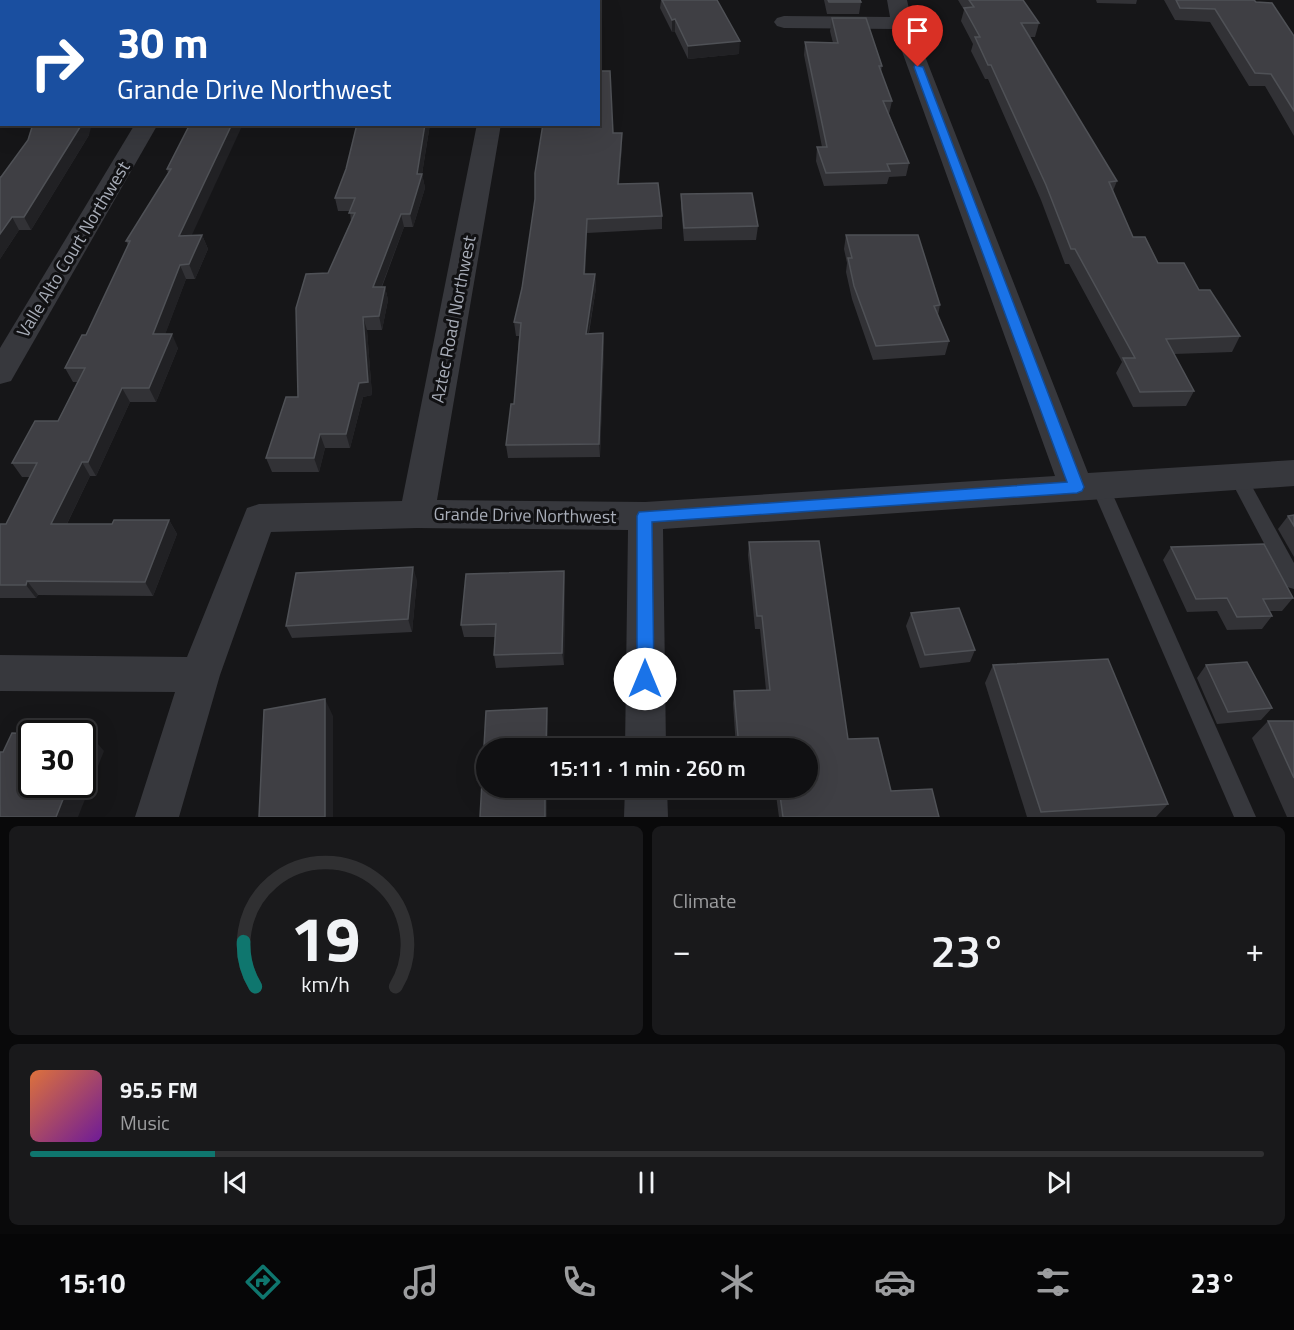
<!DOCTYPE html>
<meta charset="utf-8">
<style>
body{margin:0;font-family:"Titillium Web",sans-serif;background:#19191b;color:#f1f3f6;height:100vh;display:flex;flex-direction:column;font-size:22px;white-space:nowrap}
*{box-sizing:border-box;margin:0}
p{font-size:20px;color:#9c9d9f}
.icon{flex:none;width:33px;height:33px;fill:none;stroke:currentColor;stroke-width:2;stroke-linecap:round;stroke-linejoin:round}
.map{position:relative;height:817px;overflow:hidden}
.sheet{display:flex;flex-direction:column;gap:9px;padding:9px;background:#09090a;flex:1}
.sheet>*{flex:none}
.banner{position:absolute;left:0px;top:0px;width:600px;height:126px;box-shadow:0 6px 24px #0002,0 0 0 2px #303032;background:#1a4fa0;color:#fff;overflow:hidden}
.speed{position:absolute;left:18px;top:720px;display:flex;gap:12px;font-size:30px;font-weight:700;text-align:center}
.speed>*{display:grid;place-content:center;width:78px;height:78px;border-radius:50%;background:#101012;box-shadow:0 6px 24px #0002,0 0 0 2px #303032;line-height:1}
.speed .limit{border:3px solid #111;border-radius:9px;background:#fff;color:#111}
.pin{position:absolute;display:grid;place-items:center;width:51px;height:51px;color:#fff;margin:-62px -26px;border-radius:50% 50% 50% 0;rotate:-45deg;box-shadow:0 0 6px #0007}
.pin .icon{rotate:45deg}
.me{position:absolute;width:66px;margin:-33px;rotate:0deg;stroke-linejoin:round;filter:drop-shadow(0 0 4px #0008)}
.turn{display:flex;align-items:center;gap:21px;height:126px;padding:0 18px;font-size:27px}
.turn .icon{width:78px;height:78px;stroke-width:2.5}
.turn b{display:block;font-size:42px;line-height:51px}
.big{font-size:45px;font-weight:600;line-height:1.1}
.sheet .widget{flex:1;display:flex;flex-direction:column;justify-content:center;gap:9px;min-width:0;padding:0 21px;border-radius:9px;background:#19191b}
.sheet .dial{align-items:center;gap:0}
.dial svg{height:156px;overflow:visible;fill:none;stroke:#303032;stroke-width:7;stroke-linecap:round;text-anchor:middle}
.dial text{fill:#f1f3f6;stroke:none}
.song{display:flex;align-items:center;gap:18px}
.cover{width:72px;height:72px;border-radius:9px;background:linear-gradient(135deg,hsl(20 70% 55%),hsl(280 70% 35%))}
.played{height:6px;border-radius:3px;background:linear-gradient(90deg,#0f766e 15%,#303032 15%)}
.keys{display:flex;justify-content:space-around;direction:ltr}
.heat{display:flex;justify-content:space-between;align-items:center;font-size:33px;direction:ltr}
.sheet .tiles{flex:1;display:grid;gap:9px;grid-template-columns:1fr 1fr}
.widget:last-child{grid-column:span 2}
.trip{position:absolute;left:476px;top:738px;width:342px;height:60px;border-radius:30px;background:#101012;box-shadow:0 6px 24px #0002,0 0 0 2px #303032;font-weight:600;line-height:60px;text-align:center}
.tabs{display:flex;height:96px;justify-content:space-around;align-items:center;background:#060607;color:#9c9d9f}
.tabs .icon{width:42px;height:42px}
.tabs .current{color:#0f766e}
.tabs b{font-size:27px;color:#f1f3f6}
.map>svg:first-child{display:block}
</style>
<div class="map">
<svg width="1294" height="817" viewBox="0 0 1294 817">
<rect width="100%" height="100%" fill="#161618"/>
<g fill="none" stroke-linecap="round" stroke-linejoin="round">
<!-- service -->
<g fill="#37383d" fill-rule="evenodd">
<path d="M1237,468L1243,470L1294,563V589L1287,587L1228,475L1231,470Z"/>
<path d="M1100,479L1106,481L1109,486L1256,817H1234L1091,486L1094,481Z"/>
</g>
<!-- minor -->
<g fill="#37383d" fill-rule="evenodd">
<path d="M210,0H230L209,2Z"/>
<path d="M485,0H507L508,2H486Z"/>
<path d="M887,0H907L912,23L1088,473L1294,460V486L663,529L666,748H625L628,530L417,528L271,532L220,675L179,817H135L175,692L0,691V655L187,657L247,508L259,504L402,501L477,124H501L437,500L645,502L1055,476L894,29L784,28L777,26L774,22L777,18L784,16L890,17Z"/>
<path d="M135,124H158L11,381L0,384V348Z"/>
<path d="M625,788H667L668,817H624Z"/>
</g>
</g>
<!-- wall -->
<g fill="#323236">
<path d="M661,0H717L739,54L688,59L675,32H672L660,8Z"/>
<path d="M824,0H860L861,2L859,14H827Z"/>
<path d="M958,0H1023L1039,23L1035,37H1029L1117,181L1113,191L1133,237L1158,263L1199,290L1240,336L1232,352L1174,354L1194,391L1186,406L1133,407L1116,373L1122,362L1069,264H1065L1041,200L988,79H985L971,51L973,44L961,21L964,10Z"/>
<path d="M1096,0H1137L1136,4L1097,3Z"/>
<path d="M1164,0H1254L1256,2L1294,36V136L1265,86H1249L1210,22L1175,20Z"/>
<path d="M832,18L882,66L881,72L892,101L889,114L909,163L906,176L889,177L887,184L824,186L816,161L817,147H822L804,55L805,42L833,43L830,31Z"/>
<path d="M190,124L192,235H202L208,249L195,279H186L165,334L178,348L156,402H130L96,476H90L67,524H112L169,520L177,534L153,596L38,595L36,598H0V524H6L30,477H22L12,463L58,421L77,382H73L65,368L86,335L128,245L126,241L168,173L167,169Z"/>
<path d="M357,124H430L422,174L425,188L413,227H404L382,287H385L388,300L382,330H367L372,395L363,397L350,448H325L319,472H272L266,458L298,397L328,273L351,221L350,211H338L335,198L346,169Z"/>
<path d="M613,133H622V146L619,184L662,216V229L587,233L585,274H595L596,288L589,333H603L604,347L600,457L508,458L506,445L514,404L519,336H516L514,322Z"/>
<path d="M89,135L31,230H19L0,259L1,177L28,140Z"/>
<path d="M681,194L758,226L756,240L684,241L681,208Z"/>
<path d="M846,235L940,305L938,315L949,341L945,355L873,360L852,299L846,272L847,263L844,249Z"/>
<path d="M1294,515V557L1278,529L1288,516Z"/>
<path d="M749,542L848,739L891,791L939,817H779L775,788H807V748H736L733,703L734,691L766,690L760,629H755L748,555Z"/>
<path d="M1171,547L1293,598L1282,611H1270L1272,616L1262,629L1227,630L1217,611L1187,612L1163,560Z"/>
<path d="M564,571L565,584L564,665L496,668L494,655L495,637H464L461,625Z"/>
<path d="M417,580L412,632L292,638L286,626Z"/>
<path d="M911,613L975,650L970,662L920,668L906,626Z"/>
<path d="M993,665L1168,804L1156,817H1027L985,683Z"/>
<path d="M1206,665L1272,708L1261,720L1217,724L1197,678Z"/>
<path d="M1268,721H1294V817H1287L1252,738Z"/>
</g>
<!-- shaded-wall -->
<g fill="#212124">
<path d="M39,0H53L52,2H38Z"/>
<path d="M158,0H173L171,2H157Z"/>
<path d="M294,0H303L302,2H293Z"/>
<path d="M675,19V32H672V20Z"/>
<path d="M2,28V48L0,50V30Z"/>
<path d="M740,41L739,54L688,59V46Z"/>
<path d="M82,124H92L89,135L31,230L24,217Z"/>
<path d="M232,124H243L185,250L179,236Z"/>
<path d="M425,124H430L421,180L422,174L425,188L413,227L410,214Z"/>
<path d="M622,133V146L618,198V184Z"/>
<path d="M401,214L404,227L376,301L373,287Z"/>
<path d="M12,217L19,230L0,259V234Z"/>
<path d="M587,219V233L585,287L584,274Z"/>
<path d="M202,235L208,249L195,279L189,264Z"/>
<path d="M180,265L186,279L160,348L153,334Z"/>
<path d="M595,274L596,288L586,347V334Z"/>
<path d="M385,287L388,300L382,330L379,316Z"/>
<path d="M363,317L367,330L372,395L363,397L350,448L346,434Z"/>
<path d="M603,333L604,347L600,457L599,444Z"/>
<path d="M172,334L178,348L156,402L149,388Z"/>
<path d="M122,388L130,402L96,476L88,462Z"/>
<path d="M320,434L325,448L319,472L314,458Z"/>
<path d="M82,462L90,476L60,538L51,524Z"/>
<path d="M169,520L177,534L153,596L145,582Z"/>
<path d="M413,567L417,580L412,632L408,619Z"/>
<path d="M564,571L565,584L564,665L562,653Z"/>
<path d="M27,581L38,595L36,598L26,585Z"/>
<path d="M325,699L333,716V817H325Z"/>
<path d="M547,708L548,720V748H546Z"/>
<path d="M90,735L104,751L78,817H56L69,784H82V752Z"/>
<rect x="545" y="788" width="2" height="29"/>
</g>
<!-- building -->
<g fill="#3f3f44" stroke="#4f5156" stroke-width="1.5">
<path d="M0,0H39L38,2H2V28L0,30Z"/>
<path d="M111,0H158L157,2H110Z"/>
<path d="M259,0H294L293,2H258Z"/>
<path d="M662,0H717L740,41L688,46L675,19L672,20Z"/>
<path d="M828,0H860L861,2H829Z"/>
<path d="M969,0H1023L1039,23H1021L1117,181L1109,182L1133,237H1145L1158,263H1184L1199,290H1210L1240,336L1166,339L1194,391L1140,392L1123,358H1135L1075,249H1071L1046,185L991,65H988L975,37H980L964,8L974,7Z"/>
<path d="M1176,0H1254L1256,2L1272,3L1294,36V111L1271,74L1255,73L1215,9L1180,8Z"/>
<path d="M832,18H866L882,66H879L892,101H883L909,163L887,164L890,171L826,173L817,147H827L805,42L838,43Z"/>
<path d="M598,71H610L613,133H622L618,184L658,183L662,216L587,219L584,274H595L586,334L603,333L599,444L506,445L511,404H514L521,323L514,322L522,288L535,199V173L543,124H598Z"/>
<path d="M33,124H82L24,217H12L0,234V177H1L28,140Z"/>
<path d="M190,124H232L179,236L202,235L189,264L180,265L153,334H172L149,388H122L88,462H82L51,524H112L114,520H169L145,582L27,581L26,585H0V524H6L37,463H12L35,421H58L85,368H65L82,335H86L130,241H126L171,169H167Z"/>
<path d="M357,124H425L417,174H422L410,214H401L373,287H385L379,316L363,317L368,382L359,383L346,434H320L314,458H266L286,397H298L296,308L306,274L328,273L355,213H349L355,198H335L346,169Z"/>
<path d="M752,193L758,226L684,228L681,194Z"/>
<path d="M846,235H918L940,305L934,306L949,341L876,346L854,286L848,258H852Z"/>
<path d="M1294,515V526L1288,516Z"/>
<path d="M819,541L848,739L878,738L891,791L932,789L939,817H783L779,788H807V748H739L734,691L770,690L762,616H757L749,542Z"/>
<path d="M1264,544L1293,598L1263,599L1272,616L1237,617L1227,598L1196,599L1171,547Z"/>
<path d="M413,567L408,619L286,626L296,573Z"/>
<path d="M564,571L562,653L494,655L496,624L461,625L466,574Z"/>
<path d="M959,608L975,650L925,655L911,613Z"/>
<path d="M1108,659L1168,804L1041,812L993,665Z"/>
<path d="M1247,662L1272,708L1228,712L1206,665Z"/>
<path d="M325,699V817H259L264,710Z"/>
<path d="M547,708L546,748H486V788H545V817H480L486,711Z"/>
<path d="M1268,721H1294V778Z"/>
<path d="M12,733L38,734H32V784H69L56,817H0V752H3Z"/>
<path d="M82,735H90L82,752Z"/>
</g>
<!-- route -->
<path fill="#1a73e8" stroke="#114b97" stroke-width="1.5" d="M915,65L923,67L1084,487L1082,491L1077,493L652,522L654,679L651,684L645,687L639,684L637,679V516L639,512L1067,482L914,67Z"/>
<g text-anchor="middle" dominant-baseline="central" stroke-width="6" stroke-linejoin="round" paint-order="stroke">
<!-- street labels -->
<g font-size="18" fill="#a8adb8" stroke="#111113">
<text transform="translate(73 249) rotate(-59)">Valle Alto Court Northwest</text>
<text transform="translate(453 319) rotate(-79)">Aztec Road Northwest</text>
<text transform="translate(525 515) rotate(1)">Grande Drive Northwest</text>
</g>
</g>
</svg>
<div class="speed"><div class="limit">30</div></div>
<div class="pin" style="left:918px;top:67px;background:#d93025"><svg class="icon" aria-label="arrive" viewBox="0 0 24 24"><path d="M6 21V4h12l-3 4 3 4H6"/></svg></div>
<svg class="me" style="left:645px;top:679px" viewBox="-20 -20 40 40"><circle r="19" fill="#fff"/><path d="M0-13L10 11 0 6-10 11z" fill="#1a73e8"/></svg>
<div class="trip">15:11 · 1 min · 260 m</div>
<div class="banner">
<div class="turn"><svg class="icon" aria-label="right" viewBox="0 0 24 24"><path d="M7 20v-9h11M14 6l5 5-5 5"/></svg><div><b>30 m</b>Grande Drive Northwest</div></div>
</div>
</div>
<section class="sheet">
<div class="tiles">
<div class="widget dial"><svg viewBox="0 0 100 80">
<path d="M14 69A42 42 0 1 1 86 69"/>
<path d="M14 69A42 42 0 0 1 8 46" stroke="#0f766e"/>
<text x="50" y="56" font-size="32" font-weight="700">19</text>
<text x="50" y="72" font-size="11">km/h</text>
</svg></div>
<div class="widget"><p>Climate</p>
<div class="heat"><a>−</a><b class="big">23°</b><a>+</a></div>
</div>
<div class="widget">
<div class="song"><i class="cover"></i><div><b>95.5 FM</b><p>Music</p></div></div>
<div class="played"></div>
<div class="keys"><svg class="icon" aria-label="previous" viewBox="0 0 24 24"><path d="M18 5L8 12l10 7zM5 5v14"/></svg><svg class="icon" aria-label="pause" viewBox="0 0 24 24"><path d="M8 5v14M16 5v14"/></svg><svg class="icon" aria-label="next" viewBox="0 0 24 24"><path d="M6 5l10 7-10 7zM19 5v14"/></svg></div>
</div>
</div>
</section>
<nav class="tabs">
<b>15:10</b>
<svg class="icon current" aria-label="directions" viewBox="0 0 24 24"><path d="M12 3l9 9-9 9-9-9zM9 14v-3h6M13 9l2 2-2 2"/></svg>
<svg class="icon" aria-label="music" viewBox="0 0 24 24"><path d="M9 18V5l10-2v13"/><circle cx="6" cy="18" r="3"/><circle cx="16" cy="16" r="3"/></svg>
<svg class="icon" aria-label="phone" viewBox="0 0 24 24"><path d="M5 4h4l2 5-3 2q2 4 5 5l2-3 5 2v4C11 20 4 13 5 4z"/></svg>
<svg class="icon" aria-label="climate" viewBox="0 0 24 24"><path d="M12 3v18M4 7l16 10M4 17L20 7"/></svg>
<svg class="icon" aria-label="car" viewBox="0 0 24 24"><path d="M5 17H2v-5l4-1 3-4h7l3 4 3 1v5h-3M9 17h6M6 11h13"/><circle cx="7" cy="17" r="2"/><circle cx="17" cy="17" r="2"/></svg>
<svg class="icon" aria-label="filters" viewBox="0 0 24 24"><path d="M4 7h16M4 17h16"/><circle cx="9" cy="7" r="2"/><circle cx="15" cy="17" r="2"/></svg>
<b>23°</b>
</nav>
